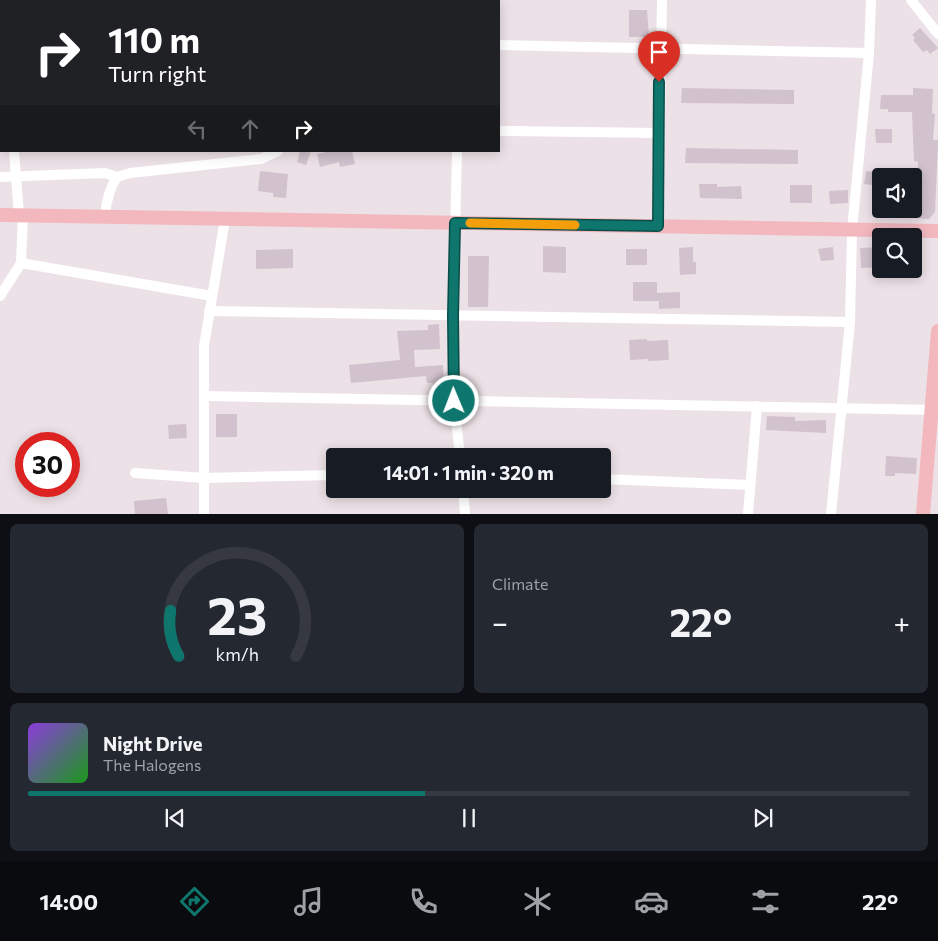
<!DOCTYPE html>
<meta charset="utf-8">
<style>
body{margin:0;font-family:Commissioner,sans-serif;background:#242831;color:#f1f3f6;height:100vh;display:flex;flex-direction:column;font-size:19px;white-space:nowrap}
*{box-sizing:border-box;margin:0}
p{font-size:16px;color:#9ea1a6}
.icon{flex:none;width:28px;height:28px;fill:none;stroke:currentColor;stroke-width:2;stroke-linecap:round;stroke-linejoin:round}
.map{position:relative;height:514px;overflow:hidden}
.drawer{display:flex;flex-direction:column;gap:10px;padding:10px;background:#0d0f14;flex:1}
.drawer>*{flex:none}
.hud{position:absolute;left:0px;top:0px;width:500px;height:152px;box-shadow:0 2px 12px #0003;background:#202124;color:#fff;overflow:hidden}
.tools{position:absolute;left:872px;top:168px;display:grid;gap:10px}
.tools a{display:grid;place-items:center;width:50px;height:50px;border-radius:5px;background:#171b24;box-shadow:0 2px 12px #0003;font-size:25px}
.speed{position:absolute;left:15px;top:432px;display:flex;gap:10px;font-size:25px;font-weight:700;text-align:center}
.speed>*{display:grid;place-content:center;width:65px;height:65px;border-radius:50%;background:#171b24;box-shadow:0 2px 12px #0003;line-height:1}
.speed .limit{border:8px solid #d22;background:#fff;color:#111}
.pin{position:absolute;display:grid;place-items:center;width:42px;height:42px;color:#fff;margin:-51px -21px;border-radius:50% 50% 50% 0;rotate:-45deg;box-shadow:0 0 5px #0007}
.pin .icon{rotate:45deg}
.me{position:absolute;width:55px;margin:-28px;rotate:359deg;stroke-linejoin:round;filter:drop-shadow(0 0 4px #0008)}
.turn{display:flex;align-items:center;gap:18px;height:105px;padding:0 25px;font-size:22px}
.turn .icon{width:65px;height:65px;stroke-width:2.5}
.turn b{display:block;font-size:35px;line-height:42px}
.lanes{display:flex;align-items:center;height:48px;padding:0 25px;background:#0003;justify-content:center;gap:25px;direction:ltr}
.lanes .off{opacity:.35}
.big{font-size:38px;font-weight:700;line-height:1.1}
.drawer .widget{flex:1;display:flex;flex-direction:column;justify-content:center;gap:8px;min-width:0;padding:0 18px;border-radius:8px;background:#242831}
.drawer .dial{align-items:center;gap:0}
.dial svg{height:130px;overflow:visible;fill:none;stroke:#363941;stroke-width:7;stroke-linecap:round;text-anchor:middle}
.dial text{fill:#f1f3f6;stroke:none}
.song{display:flex;align-items:center;gap:15px}
.cover{width:60px;height:60px;border-radius:8px;background:linear-gradient(135deg,hsl(270 70% 55%),hsl(120 70% 35%))}
.played{height:5px;border-radius:2px;background:linear-gradient(90deg,#0f766e 45%,#363941 45%)}
.keys{display:flex;justify-content:space-around;direction:ltr}
.heat{display:flex;justify-content:space-between;align-items:center;font-size:28px;direction:ltr}
.drawer .tiles{flex:1;display:grid;gap:10px;grid-template-columns:1fr 1fr}
.widget:last-child{grid-column:span 2}
.trip{position:absolute;left:326px;top:448px;width:285px;height:50px;border-radius:5px;background:#171b24;box-shadow:0 2px 12px #0003;font-weight:700;line-height:50px;text-align:center}
.menu{display:flex;height:80px;justify-content:space-around;align-items:center;background:#090b0e;color:#9ea1a6}
.menu .icon{width:35px;height:35px}
.menu .active{color:#0f766e}
.menu b{font-size:22px;color:#f1f3f6}
.map>svg:first-child{display:block}
</style>
<div class="map">
<svg width="938" height="514" viewBox="0 0 938 514">
<defs>
<pattern id="forest-firs" width="22" height="20" patternUnits="userSpaceOnUse" patternTransform="scale(1.25)"><rect width="22" height="20" fill="#c7b399"/><path d="M5 1l3.5 6h-7zM16 11l3.5 6h-7z" fill="#aa9983"/></pattern>
</defs>
<rect width="100%" height="100%" fill="#ece1e6"/>
<!-- forest -->
<rect fill="url(#forest-firs)" x="56" y="0" width="204" height="1"/>
<!-- building -->
<g fill="#d1c2cd">
<path d="M629,10H647L649,37H629Z"/>
<path d="M920,28L938,48L930,54L927,50L923,52L913,40L915,38L912,35Z"/>
<path d="M682,88L794,90V104L681,103Z"/>
<path d="M913,88L933,89L932,113L935,114L933,140H938V144L935,212L929,219L912,218V209H914V188H917L918,162L914,161L912,112H888V109H880L881,95H913Z"/>
<path d="M875,129H892V143H876Z"/>
<path d="M686,148L798,150V164L685,163Z"/>
<path d="M300,151H311L306,165L297,162Z"/>
<path d="M332,151H352L355,164L340,167L339,162L320,167L317,154Z"/>
<path d="M260,171L288,174L286,198L273,197V193L258,191Z"/>
<path d="M866,171L881,173V186L864,184Z"/>
<path d="M699,184H717V187L741,186L742,199L700,198Z"/>
<rect x="790" y="185" width="22" height="18"/>
<path d="M848,190V203L830,204L829,191Z"/>
<path d="M543,246L566,247V273L543,272Z"/>
<path d="M693,247V262H696V274L680,275L679,248Z"/>
<path d="M833,247L834,260L821,261L818,249Z"/>
<path d="M881,247V267L861,268L860,248Z"/>
<path d="M293,249V268L256,269V250Z"/>
<rect x="626" y="249" width="21" height="16"/>
<path d="M468,256H489L488,307H468Z"/>
<path d="M633,282H657V293L680,292V308L659,309V301H633Z"/>
<path d="M439,324L440,349L414,350L415,367L443,365L444,386H433V383H427L426,376L351,383L349,365L400,360L397,331L428,330V325Z"/>
<path d="M647,339V341L668,340L669,360L648,361V359L630,360L629,340Z"/>
<rect x="216" y="414" width="21" height="23"/>
<path d="M767,416L795,417V421L826,420V433L766,430Z"/>
<path d="M186,424L187,438L169,439L168,425Z"/>
<path d="M886,456L917,458L916,474L895,473V476H885Z"/>
<path d="M166,498L168,514H135L134,501Z"/>
</g>
<g fill="none" stroke-linecap="round" stroke-linejoin="round">
<!-- street -->
<g stroke="#fff" stroke-width="10">
<path d="M13,0L14,1"/>
<path d="M354,0V1"/>
<path d="M911,0L938,34"/>
<path d="M460,1V0"/>
<path d="M499,45L869,53"/>
<path d="M499,131L659,133"/>
<path d="M14,151L19,215"/>
<path d="M457,151L453,316L454,401L460,456"/>
<path d="M0,177L105,173L117,177L130,173L261,159L278,151"/>
<path d="M105,217C106,201 109,189 117,177"/>
<path d="M658,226L662,0"/>
<path d="M21,263L212,296"/>
<path d="M0,296L21,263L23,215"/>
<path d="M209,311L850,322"/>
<path d="M204,396L938,410"/>
<path d="M135,473L204,478L335,475"/>
<path d="M602,479L750,485"/>
<path d="M463,489L465,514"/>
<path d="M204,514V346L225,219"/>
<path d="M748,514L757,406"/>
<path d="M831,514L850,322L852,230L869,53L871,0"/>
</g>
<!-- secondary -->
<g stroke="#f3b8be" stroke-width="14">
<path d="M0,215L938,231"/>
<path d="M923,514L938,331"/>
</g>
</g>
<g fill="none" stroke-linecap="round" stroke-linejoin="round">
<!-- route casing -->
<g stroke="#0a4d48" stroke-width="12">
<path id="route" d="M454,401L453,316L455,223L658,226L659,82"/>
</g>
<!-- route -->
<use href="#route" stroke="#0f766e" stroke-width="9"/>
<!-- slow -->
<path stroke="#f59e0b" stroke-width="9" d="M470,223L575,225"/>
</g>
</svg>
<div class="tools">
<a><svg class="icon" aria-label="sound" viewBox="0 0 24 24"><path d="M4 9h4l5-4v14l-5-4H4zM17 9q2 3 0 6"/></svg></a>
<a><svg class="icon" aria-label="search" viewBox="0 0 24 24"><circle cx="10" cy="10" r="6"/><path d="M15 15l6 6"/></svg></a>
</div>
<div class="speed"><div class="limit">30</div></div>
<div class="pin" style="left:659px;top:82px;background:#d93025"><svg class="icon" aria-label="arrive" viewBox="0 0 24 24"><path d="M6 21V4h12l-3 4 3 4H6"/></svg></div>
<svg class="me" style="left:454px;top:401px" viewBox="-20 -20 40 40"><circle r="17" fill="#0f766e" stroke="#fff" stroke-width="3"/><path d="M0-11L8 9 0 5-8 9z" fill="#fff"/></svg>
<div class="trip">14:01 · 1 min · 320 m</div>
<div class="hud">
<div class="turn"><svg class="icon" aria-label="right" viewBox="0 0 24 24"><path d="M7 20v-9h11M14 6l5 5-5 5"/></svg><div><b>110 m</b>Turn right</div></div>
<div class="lanes"><svg class="icon off" aria-label="left" viewBox="0 0 24 24"><path d="M17 20v-9H6M10 6l-5 5 5 5"/></svg><svg class="icon off" aria-label="ahead" viewBox="0 0 24 24"><path d="M12 20V5M6 11l6-6 6 6"/></svg><svg class="icon" aria-label="right" viewBox="0 0 24 24"><path d="M7 20v-9h11M14 6l5 5-5 5"/></svg></div>
</div>
</div>
<section class="drawer">
<div class="tiles">
<div class="widget dial"><svg viewBox="0 0 100 80">
<path d="M14 69A42 42 0 1 1 86 69"/>
<path d="M14 69A42 42 0 0 1 9 41" stroke="#0f766e"/>
<text x="50" y="56" font-size="32" font-weight="700">23</text>
<text x="50" y="72" font-size="11">km/h</text>
</svg></div>
<div class="widget"><p>Climate</p>
<div class="heat"><a>−</a><b class="big">22°</b><a>+</a></div>
</div>
<div class="widget">
<div class="song"><i class="cover"></i><div><b>Night Drive</b><p>The Halogens</p></div></div>
<div class="played"></div>
<div class="keys"><svg class="icon" aria-label="previous" viewBox="0 0 24 24"><path d="M18 5L8 12l10 7zM5 5v14"/></svg><svg class="icon" aria-label="pause" viewBox="0 0 24 24"><path d="M8 5v14M16 5v14"/></svg><svg class="icon" aria-label="next" viewBox="0 0 24 24"><path d="M6 5l10 7-10 7zM19 5v14"/></svg></div>
</div>
</div>
</section>
<nav class="menu">
<b>14:00</b>
<svg class="icon active" aria-label="directions" viewBox="0 0 24 24"><path d="M12 3l9 9-9 9-9-9zM9 14v-3h6M13 9l2 2-2 2"/></svg>
<svg class="icon" aria-label="music" viewBox="0 0 24 24"><path d="M9 18V5l10-2v13"/><circle cx="6" cy="18" r="3"/><circle cx="16" cy="16" r="3"/></svg>
<svg class="icon" aria-label="phone" viewBox="0 0 24 24"><path d="M5 4h4l2 5-3 2q2 4 5 5l2-3 5 2v4C11 20 4 13 5 4z"/></svg>
<svg class="icon" aria-label="climate" viewBox="0 0 24 24"><path d="M12 3v18M4 7l16 10M4 17L20 7"/></svg>
<svg class="icon" aria-label="car" viewBox="0 0 24 24"><path d="M5 17H2v-5l4-1 3-4h7l3 4 3 1v5h-3M9 17h6M6 11h13"/><circle cx="7" cy="17" r="2"/><circle cx="17" cy="17" r="2"/></svg>
<svg class="icon" aria-label="filters" viewBox="0 0 24 24"><path d="M4 7h16M4 17h16"/><circle cx="9" cy="7" r="2"/><circle cx="15" cy="17" r="2"/></svg>
<b>22°</b>
</nav>
